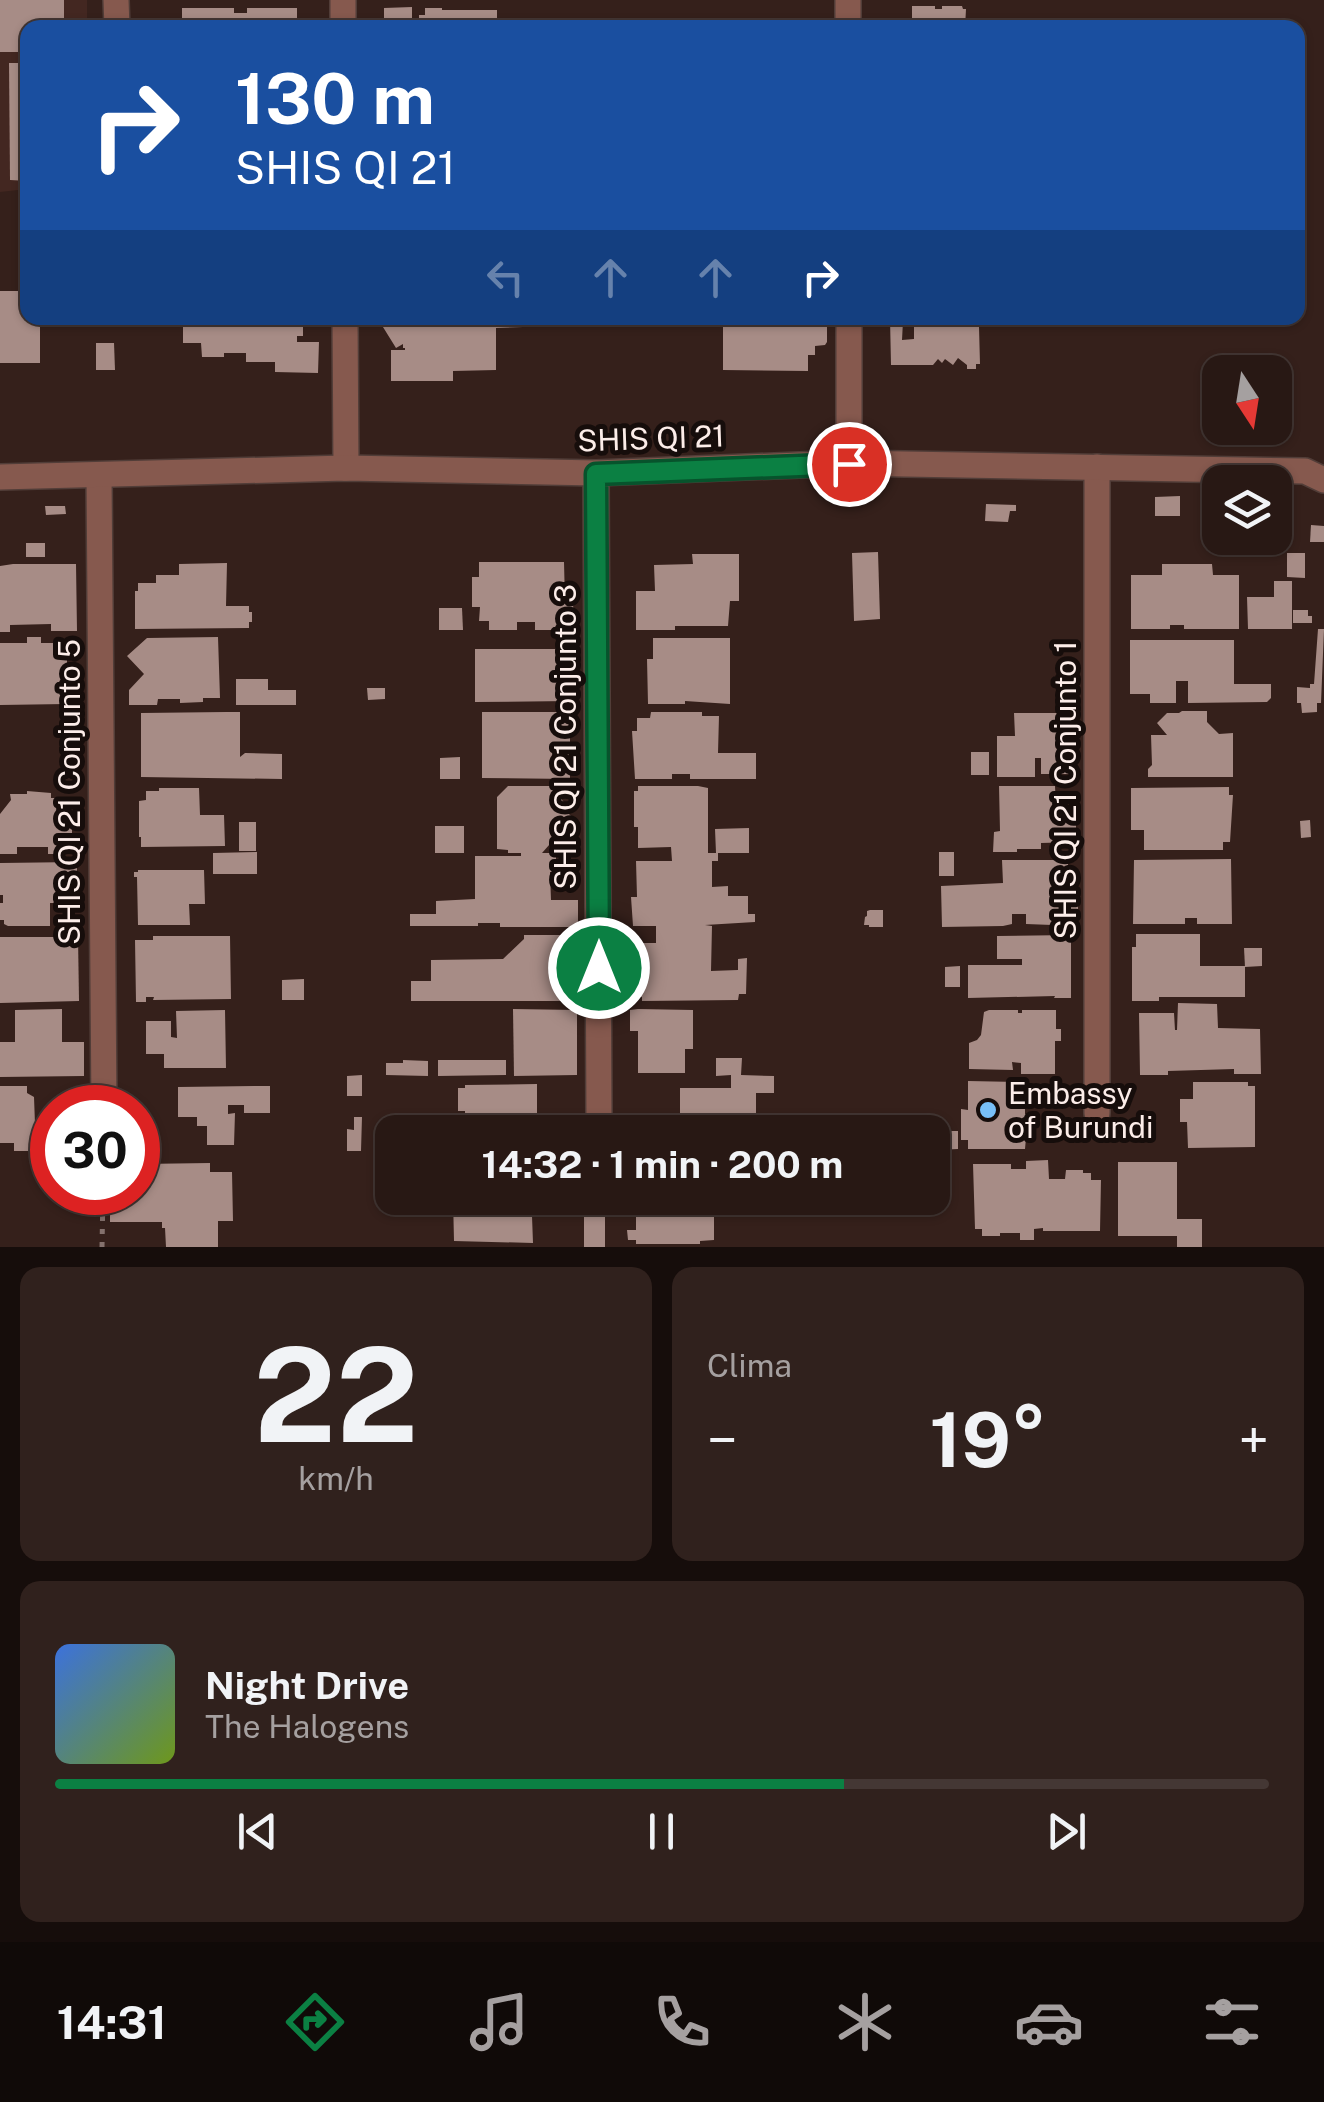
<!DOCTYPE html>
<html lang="pt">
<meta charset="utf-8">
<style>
body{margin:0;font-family:"Public Sans",sans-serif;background:#30211d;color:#f1f3f6;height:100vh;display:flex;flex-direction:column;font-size:38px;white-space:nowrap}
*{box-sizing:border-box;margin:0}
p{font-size:32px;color:#a5a0a0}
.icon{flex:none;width:55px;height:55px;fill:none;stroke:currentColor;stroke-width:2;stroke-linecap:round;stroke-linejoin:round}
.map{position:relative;height:1247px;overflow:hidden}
.sheet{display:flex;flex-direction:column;gap:20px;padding:20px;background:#160d0b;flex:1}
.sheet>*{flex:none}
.banner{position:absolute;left:20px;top:20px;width:1285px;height:305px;border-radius:20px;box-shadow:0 2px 8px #0004,0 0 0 2px #443734;background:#1a4fa0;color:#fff;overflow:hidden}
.needle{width:65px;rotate:168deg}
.buttons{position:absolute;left:1202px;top:355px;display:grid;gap:20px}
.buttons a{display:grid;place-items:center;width:90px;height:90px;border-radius:20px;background:#281814;box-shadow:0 2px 8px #0004,0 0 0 2px #443734;font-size:50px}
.speed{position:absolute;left:30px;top:1085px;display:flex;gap:20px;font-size:50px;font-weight:700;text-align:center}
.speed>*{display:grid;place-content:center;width:130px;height:130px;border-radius:50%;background:#281814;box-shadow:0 2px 8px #0004,0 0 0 2px #443734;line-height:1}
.speed .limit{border:15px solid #d22;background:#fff;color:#111}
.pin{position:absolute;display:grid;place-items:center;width:85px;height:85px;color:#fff;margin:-42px;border:5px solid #fff;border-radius:50%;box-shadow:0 2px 10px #0007}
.me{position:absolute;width:110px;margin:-55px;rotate:0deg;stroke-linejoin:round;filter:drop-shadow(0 0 8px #0008)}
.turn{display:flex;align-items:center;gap:35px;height:210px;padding:0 50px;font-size:45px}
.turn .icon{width:130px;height:130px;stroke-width:2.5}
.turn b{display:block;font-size:70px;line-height:85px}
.lanes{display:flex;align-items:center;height:95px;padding:0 50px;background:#0003;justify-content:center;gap:50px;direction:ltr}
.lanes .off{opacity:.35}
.big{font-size:75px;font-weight:700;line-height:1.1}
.sheet .tile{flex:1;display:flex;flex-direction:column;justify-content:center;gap:15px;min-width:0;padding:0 35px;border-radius:20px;background:#30211d}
.sheet .dial{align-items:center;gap:0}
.dial b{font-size:130px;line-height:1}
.song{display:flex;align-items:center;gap:30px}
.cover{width:120px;height:120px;border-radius:15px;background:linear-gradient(135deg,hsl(220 70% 55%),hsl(80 70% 35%))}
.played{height:10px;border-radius:5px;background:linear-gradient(90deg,#0b8043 65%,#443734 65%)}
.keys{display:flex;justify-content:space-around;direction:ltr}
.heat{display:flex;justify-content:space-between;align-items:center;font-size:55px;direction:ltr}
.sheet .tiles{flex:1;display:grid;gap:20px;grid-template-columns:1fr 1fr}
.tile:last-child{grid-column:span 2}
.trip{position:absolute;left:375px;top:1115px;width:575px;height:100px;border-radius:20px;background:#281814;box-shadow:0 2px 8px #0004,0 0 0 2px #443734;font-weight:700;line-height:100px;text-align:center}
.dock{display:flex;height:160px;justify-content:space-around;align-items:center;background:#100a08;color:#a5a0a0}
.dock .icon{width:70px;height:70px}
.dock .current{color:#0b8043}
.dock b{font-size:45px;color:#f1f3f6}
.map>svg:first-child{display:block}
</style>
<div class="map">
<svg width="1324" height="1247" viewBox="0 0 1324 1247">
<rect width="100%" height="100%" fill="#35201b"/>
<!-- built -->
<path fill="#432721" d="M0,0H87V27L28,28L27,189L0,192Z"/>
<!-- building -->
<g fill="#a78c86" fill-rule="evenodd">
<path d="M0,0H64V19H76V28H28V52H0Z"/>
<path d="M912,6H935V9H942V6H962L963,9H966L965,28H912Z"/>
<path d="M412,7V18L419,19V15H425V8H442V10H497V28H384V8Z"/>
<path d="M182,8H234V13H247V8H297V28H182Z"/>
<rect x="879" y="21" width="28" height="7"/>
<path d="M9,63H28V181L10,180Z"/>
<path d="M0,291H28V318H40V363H0Z"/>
<path d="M183,318H297V326H303V336H297V342H319L318,373L275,372V362H246V353H224V357H202L201,343H183Z"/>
<path d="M380,318H523V327L496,328V370L453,371V381H391V350H405V348H403V344L396,348L378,319Z"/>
<path d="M723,318H827V342L825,345L815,346V355H808V371L723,370Z"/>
<path d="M890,318H998V327H979L980,364H976V369H967V365L958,358L953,365L945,359L942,363L938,359L933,365H891ZM903,321L914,322V339L902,340Z"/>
<path d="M96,343H114L115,370H96Z"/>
<path d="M1180,496V516H1155V497Z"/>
<path d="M986,504L1016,505V511H1010L1008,522L985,521Z"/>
<path d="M45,506H65L66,514L46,515Z"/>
<path d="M1311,525L1324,526V542H1310Z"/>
<rect x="26" y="543" width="19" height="14"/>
<path d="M878,552L880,619L854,621L852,553Z"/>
<path d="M1287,553H1305V578L1287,577Z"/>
<path d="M692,554H739V601H730L728,626H675V630H636V591H655L654,565L693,564Z"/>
<path d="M479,562H564L565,602H573L574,626H564V630H535V622H517V630H489V621H479L480,607H472V577H479Z"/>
<path d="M227,563L226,606H249V612H252V622H249V628L135,629V591H138V583H156V575H179V564Z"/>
<path d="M13,564H76L77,631H51V624L10,625V632H0V566Z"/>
<path d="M1162,564H1212L1213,575H1239V629H1184V625H1170V629H1131V575H1162Z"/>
<path d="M1274,581H1292V629H1248L1247,597H1274Z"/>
<path d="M439,608H462L463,630H439Z"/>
<path d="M1293,610H1308V616H1312V623H1293Z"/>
<path d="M1318,629H1324L1321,703H1317V712L1302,713L1301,703H1297V687L1310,688V684H1314Z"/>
<path d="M27,637H41V643H67V667H73V700H66V704L0,705V643H27Z"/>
<path d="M218,637L220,698H203V702L180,703V699H158L157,705H129V690L144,674L127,656L147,638Z"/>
<path d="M653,638H730V704L685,701V704H648L647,659H653Z"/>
<path d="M1130,640H1234V684H1271V698L1267,702L1188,703V681H1176V703H1150V694H1130Z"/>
<path d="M475,649H570V701L475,702Z"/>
<path d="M236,679H268V690H296V705H236Z"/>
<path d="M367,688H385V699L368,700Z"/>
<path d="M1182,711H1207V722L1219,734L1233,733V777H1148V769L1152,765L1151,735H1167L1157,723L1167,713H1179Z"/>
<path d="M226,712H240V757L245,753L282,754V779L141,777V713Z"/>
<path d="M482,712H570V779L482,778Z"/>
<path d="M651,712H702V716H719L718,753H756V779H690V774H672V779H635L632,731H637V718H650Z"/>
<path d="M1014,713H1063L1066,715V725H1075L1076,730H1066V741L1076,742V774H1041V758H1035V777H997V736H1015Z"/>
<rect x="971" y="752" width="18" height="23"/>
<path d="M460,757V779H440V758Z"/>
<path d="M508,786H562V800L566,805L563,808L578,823L560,840L557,836L542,853H556V872H550L551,900H578V927H500V923H478V926H410V914H436V901L475,899V856H521V853H508V850L497,849V797Z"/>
<path d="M638,786H698L708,788V853H716L715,829L749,828V853H718V861H712V887L728,886V896H748V914H755V922L705,925L712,926L711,971L738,970V959L747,958L746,994H739L738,1000L642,1001V997H634V976H640V943H656V926H633L631,897H637L636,861H672L671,847L638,848V827H634V791H638Z"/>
<path d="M999,786H1055L1056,808H1053V813H1076V842L1041,843V849H1017V852H993L994,832L1000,831Z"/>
<path d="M1229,787V795H1233L1230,842H1223V850H1144V830H1131V788Z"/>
<path d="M159,788H199L200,815H224L225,846L141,847V837H139V801L146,800V791H159Z"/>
<path d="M27,791L51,793V798H56V804L61,803V814L72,813V854H48V847H17V854H0V814L11,800L10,794H27Z"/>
<path d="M1310,820L1311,837L1301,838L1300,821Z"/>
<rect x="239" y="822" width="17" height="29"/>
<rect x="435" y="826" width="29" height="27"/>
<path d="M257,852V874H213V853Z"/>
<rect x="939" y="852" width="15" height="24"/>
<path d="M1231,859L1232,924H1197V918H1185V924H1133L1134,860Z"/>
<path d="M1002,860H1068V898H1078V926L1026,924V914H1012V924L1003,926L942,927L941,886L1003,883Z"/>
<path d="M77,862V912H58V903H50V926H8L4,924V920H0V903H3V895H0V863Z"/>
<path d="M138,870H204L205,904H189L190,925H138L137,877H134V872H138Z"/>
<path d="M870,910H883V927H869V925H864L865,917L867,916V911Z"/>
<path d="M1136,934H1200V966H1245V997H1159V1001H1132V947H1136Z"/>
<path d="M524,935H565L566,971H578V1001H411V981H431V960L503,959L524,939Z"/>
<path d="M1071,935V998H1054L1055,996L968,998V965H1022V959H997V936Z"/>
<path d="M153,936H230L231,999L153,1000L154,997H146V1002H136L135,940H153Z"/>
<path d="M0,937H78L79,1001L0,1003Z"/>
<path d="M1244,948H1262V966L1245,967Z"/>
<path d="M960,966V987H945V967Z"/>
<path d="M304,979V1000H282V980Z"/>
<path d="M1178,1003L1217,1004L1218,1028L1260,1029L1261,1074H1234V1069L1168,1071V1075H1140L1139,1013H1174L1175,1030H1177Z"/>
<path d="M62,1009V1042H84V1076L0,1077V1042H15V1010Z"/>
<path d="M513,1009L577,1010V1075L514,1076Z"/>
<path d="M638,1009L693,1010V1049H685V1073H638V1031H630V1010Z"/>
<path d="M225,1010L226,1068H164V1054H146V1021H171V1037L177,1038L176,1011Z"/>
<path d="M989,1010H1018V1013H1022V1010H1056V1029H1061V1041H1055V1074H1021V1063L1012,1062L1013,1070L969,1069V1043L977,1040L981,1035L984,1012Z"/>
<path d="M716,1058H742L741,1075L774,1076V1093H756V1121L747,1120V1132H680V1088H731V1075L716,1076Z"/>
<path d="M403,1060L428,1061V1076L386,1075V1063H403Z"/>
<path d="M438,1060H506V1075L438,1076Z"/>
<path d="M362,1075V1096H347V1076Z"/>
<path d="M968,1081L1025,1082V1114L1028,1116L1025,1149H968V1140H961V1109L968,1110Z"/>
<path d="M1193,1082H1248V1086H1255V1147L1188,1148L1187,1122H1180V1099H1193Z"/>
<path d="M537,1084V1132H465V1111H458V1088H465V1085Z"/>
<path d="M0,1086H27V1093L34,1097L36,1151H14V1143H0Z"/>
<path d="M254,1086H270V1113H244V1105H228V1114L235,1113L234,1145H207V1126H197V1117H178V1087Z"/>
<path d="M354,1117H362L361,1151H347V1129L354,1130Z"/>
<path d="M935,1131H958V1149L936,1150Z"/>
<path d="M1048,1160L1049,1179H1065L1066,1170H1083V1173H1091V1180H1101L1100,1231H1043V1228L1034,1229V1240H1020V1233H1000V1236H982V1229H975L973,1164H1011V1169H1026V1161Z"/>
<path d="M1118,1162H1177V1219H1202V1247H1177V1236H1118Z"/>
<path d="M210,1163V1172H232L233,1221H218V1247H166L165,1228H162V1222H110V1192H138V1172H141V1164Z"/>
<path d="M453,1198H558V1216H532L533,1243L454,1241Z"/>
<rect x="584" y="1198" width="21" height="49"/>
<path d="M628,1198H714V1240L700,1241V1244H636V1240H628L627,1230H636V1207H628Z"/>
</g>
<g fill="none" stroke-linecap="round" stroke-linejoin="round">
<!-- minor casing -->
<g stroke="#513d38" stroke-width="28">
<g id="minor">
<path d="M116,0L117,28"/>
<path d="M343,0V28"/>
<path d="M848,0V28"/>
<path d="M345,318L346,468"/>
<path d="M849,318V463"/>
<path d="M1097,467V1113"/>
<path d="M596,473L599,1121"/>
<path d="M99,475L104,1108"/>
<path d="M0,477L346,468L596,473L849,463L1305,471L1324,480"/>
</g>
</g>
<!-- path -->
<path stroke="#84716d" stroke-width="5" stroke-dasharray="5 8" stroke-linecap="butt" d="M102,1247L103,1192"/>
<!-- minor -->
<use href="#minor" stroke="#86594e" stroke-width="25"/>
</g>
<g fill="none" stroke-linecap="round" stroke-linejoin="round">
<!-- route casing -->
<g stroke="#07532c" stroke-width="25">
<path id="route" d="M599,968L596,474L849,464"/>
</g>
<!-- route -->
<use href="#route" stroke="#0b8043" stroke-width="18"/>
</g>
<!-- markers -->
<circle fill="#78bff7" stroke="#160d0b" stroke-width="4" cx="988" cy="1110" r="10"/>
<g text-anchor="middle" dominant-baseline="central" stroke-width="10" stroke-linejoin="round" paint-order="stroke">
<!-- street labels -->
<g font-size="30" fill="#fcede9" stroke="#160d0b">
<text transform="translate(651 438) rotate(-2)">SHIS QI 21</text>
<text transform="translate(565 737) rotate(-90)">SHIS QI 21 Conjunto 3</text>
<text transform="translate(1065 790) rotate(-90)">SHIS QI 21 Conjunto 1</text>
<text transform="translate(69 792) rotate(-90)">SHIS QI 21 Conjunto 5</text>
</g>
<!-- poi labels -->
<g font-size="30" fill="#fcede9" stroke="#160d0b" text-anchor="start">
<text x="1008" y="1093">Embassy<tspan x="1008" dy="34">of Burundi</tspan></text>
</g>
</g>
</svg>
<div class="buttons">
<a><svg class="needle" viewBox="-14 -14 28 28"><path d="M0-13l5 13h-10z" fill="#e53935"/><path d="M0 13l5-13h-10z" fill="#a5a0a0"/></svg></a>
<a><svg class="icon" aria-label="layers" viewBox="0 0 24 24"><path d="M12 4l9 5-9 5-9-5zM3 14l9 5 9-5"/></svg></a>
</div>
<div class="speed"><div class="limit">30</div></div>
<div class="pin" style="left:849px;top:464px;background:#d93025"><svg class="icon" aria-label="arrive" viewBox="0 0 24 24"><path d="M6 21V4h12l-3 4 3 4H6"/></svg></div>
<svg class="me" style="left:599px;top:968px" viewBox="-20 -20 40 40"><circle r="17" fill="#0b8043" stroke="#fff" stroke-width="3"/><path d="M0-11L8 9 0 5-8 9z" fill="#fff"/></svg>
<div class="trip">14:32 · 1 min · 200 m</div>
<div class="banner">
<div class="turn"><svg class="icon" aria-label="right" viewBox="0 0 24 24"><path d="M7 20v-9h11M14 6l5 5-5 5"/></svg><div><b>130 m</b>SHIS QI 21</div></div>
<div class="lanes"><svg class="icon off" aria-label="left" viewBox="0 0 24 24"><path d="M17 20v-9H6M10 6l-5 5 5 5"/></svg><svg class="icon off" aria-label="ahead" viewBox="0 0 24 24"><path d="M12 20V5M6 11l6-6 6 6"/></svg><svg class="icon off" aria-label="ahead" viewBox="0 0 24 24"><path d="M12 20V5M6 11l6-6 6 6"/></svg><svg class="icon" aria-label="right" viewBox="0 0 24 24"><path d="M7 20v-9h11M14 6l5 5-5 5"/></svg></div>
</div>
</div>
<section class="sheet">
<div class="tiles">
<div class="tile dial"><b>22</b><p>km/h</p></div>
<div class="tile"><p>Clima</p>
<div class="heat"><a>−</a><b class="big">19°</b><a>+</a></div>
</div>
<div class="tile">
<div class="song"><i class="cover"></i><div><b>Night Drive</b><p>The Halogens</p></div></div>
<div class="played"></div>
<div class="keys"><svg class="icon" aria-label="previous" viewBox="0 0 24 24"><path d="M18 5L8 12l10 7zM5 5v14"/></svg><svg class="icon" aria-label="pause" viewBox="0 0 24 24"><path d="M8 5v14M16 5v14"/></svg><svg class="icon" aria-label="next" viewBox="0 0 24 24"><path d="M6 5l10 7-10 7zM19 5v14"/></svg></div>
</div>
</div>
</section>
<nav class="dock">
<b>14:31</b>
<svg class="icon current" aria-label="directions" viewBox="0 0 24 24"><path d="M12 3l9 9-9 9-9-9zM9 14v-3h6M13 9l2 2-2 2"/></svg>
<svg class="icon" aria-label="music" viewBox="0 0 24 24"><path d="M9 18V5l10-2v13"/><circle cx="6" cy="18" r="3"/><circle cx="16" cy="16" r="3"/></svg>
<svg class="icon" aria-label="phone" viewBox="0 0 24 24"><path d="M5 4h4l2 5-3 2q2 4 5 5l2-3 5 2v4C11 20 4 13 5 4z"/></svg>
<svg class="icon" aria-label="climate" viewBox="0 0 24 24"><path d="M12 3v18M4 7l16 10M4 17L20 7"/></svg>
<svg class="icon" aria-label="car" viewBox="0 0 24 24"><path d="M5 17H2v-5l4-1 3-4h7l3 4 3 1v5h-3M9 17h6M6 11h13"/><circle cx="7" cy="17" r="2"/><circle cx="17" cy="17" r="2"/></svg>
<svg class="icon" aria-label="filters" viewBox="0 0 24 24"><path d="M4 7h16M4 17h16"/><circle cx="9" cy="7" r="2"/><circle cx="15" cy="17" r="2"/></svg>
</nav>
